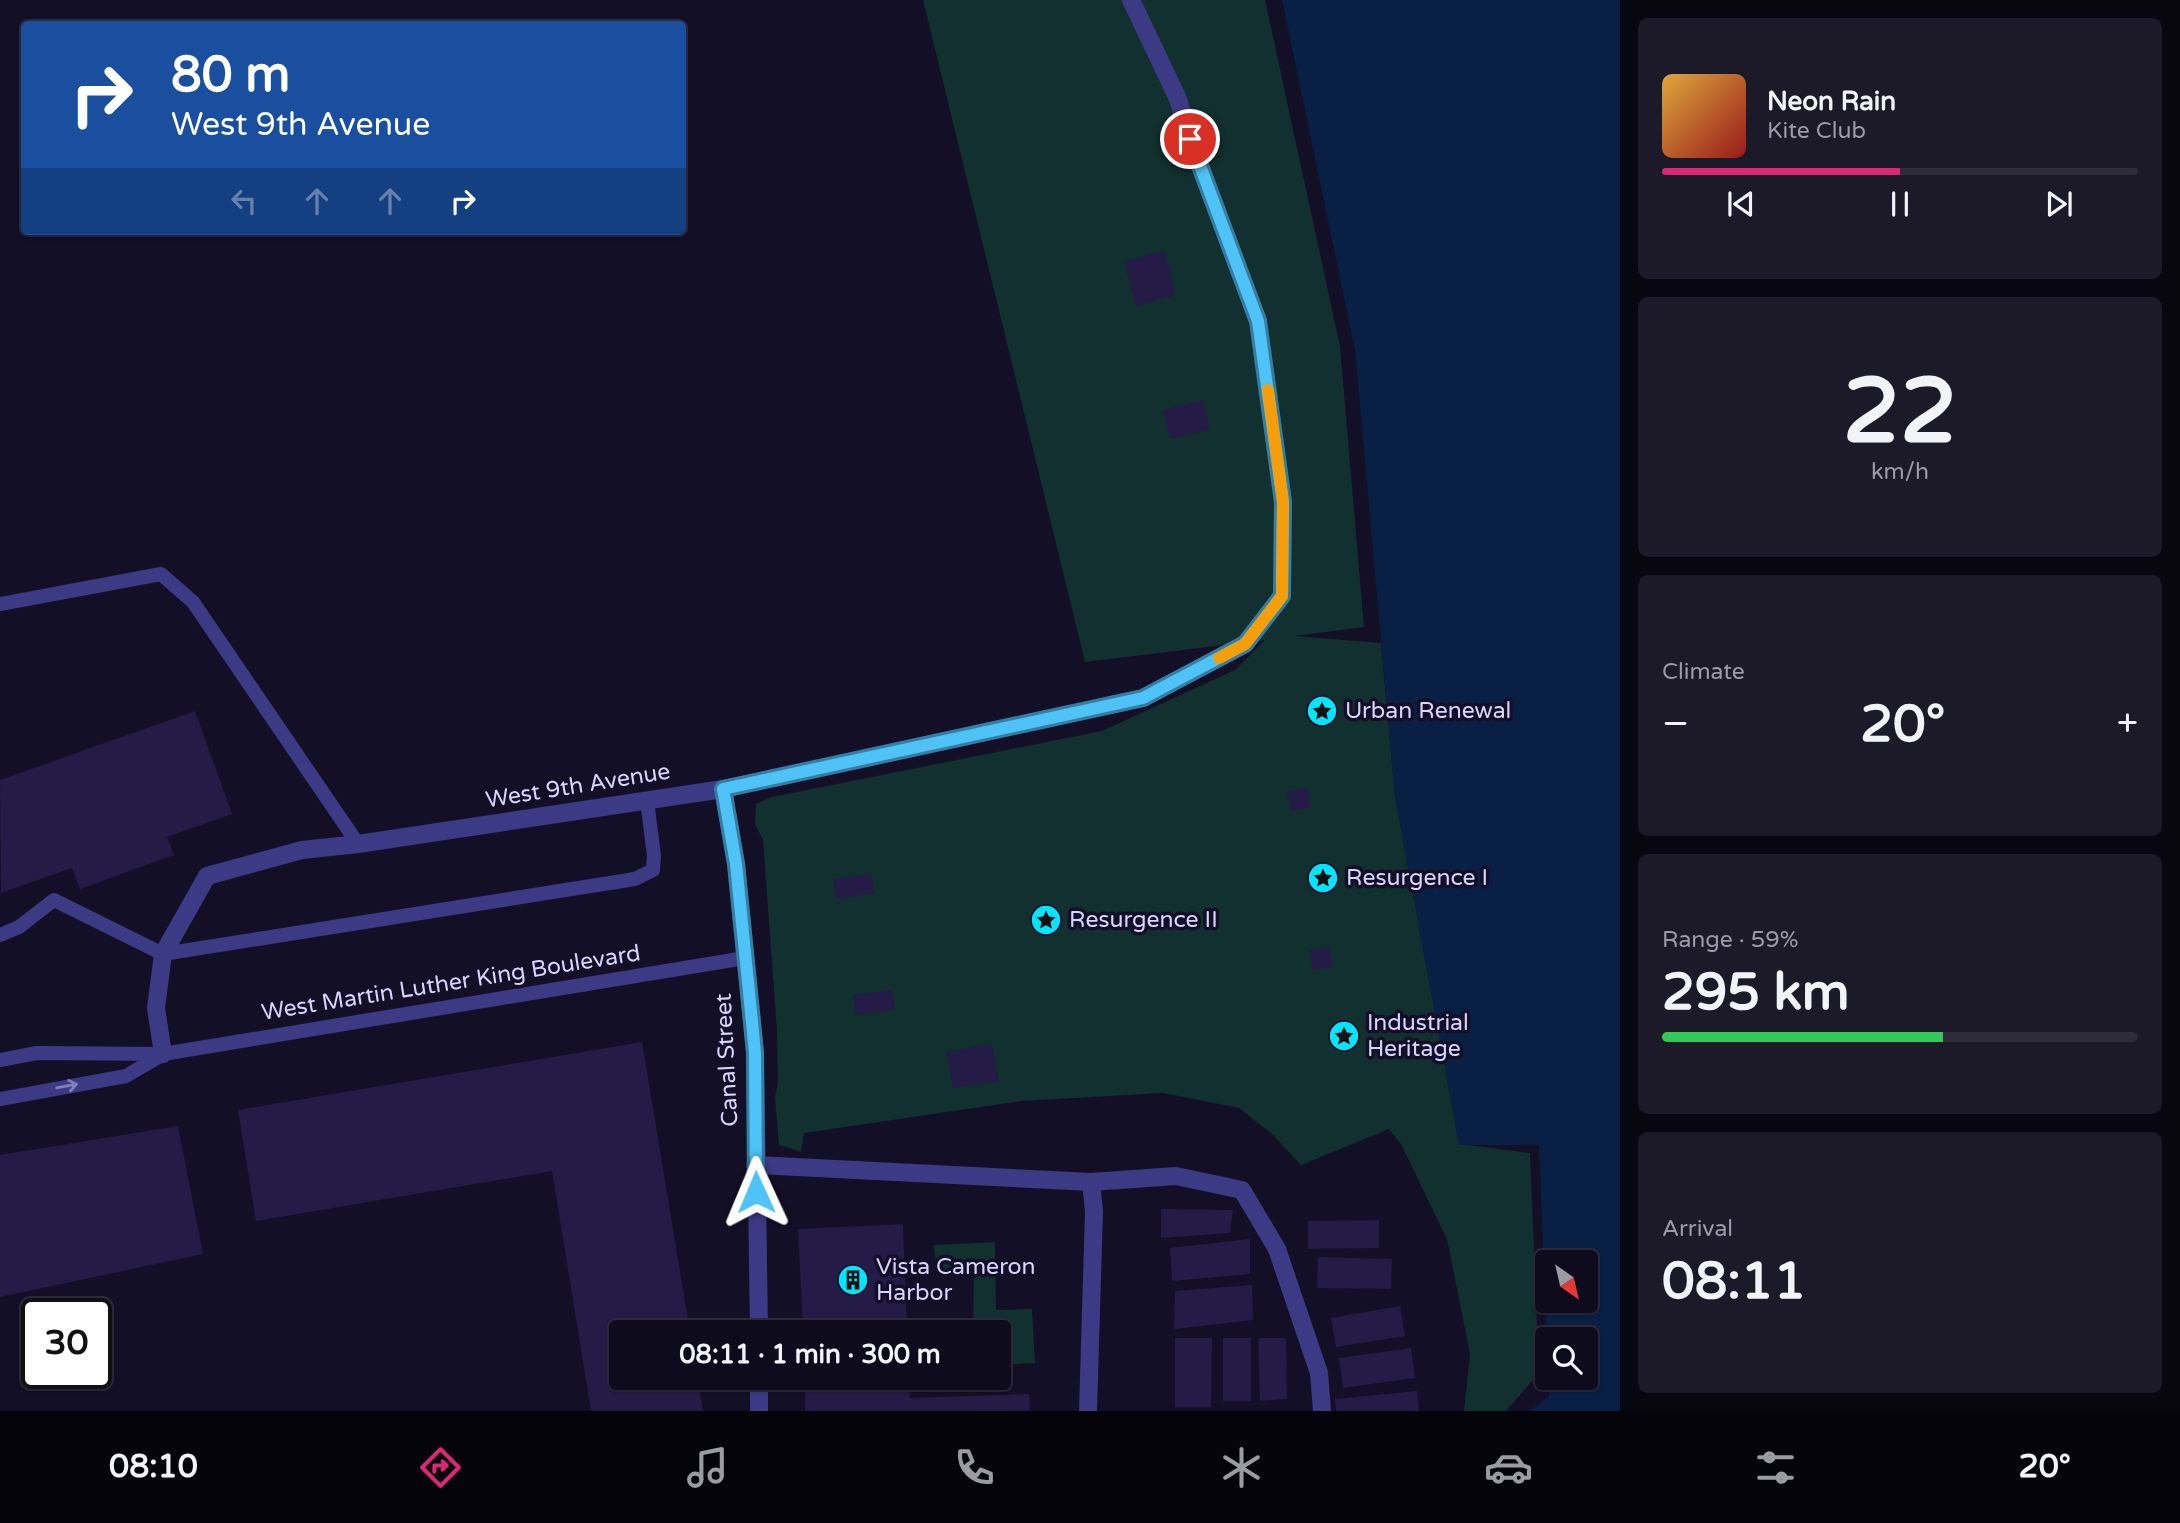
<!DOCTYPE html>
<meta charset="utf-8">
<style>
body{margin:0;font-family:"Varela Round",sans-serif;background:#1c1929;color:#f1f3f6;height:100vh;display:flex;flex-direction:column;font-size:26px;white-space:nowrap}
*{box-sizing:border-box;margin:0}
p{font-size:23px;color:#9b9ba3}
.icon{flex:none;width:38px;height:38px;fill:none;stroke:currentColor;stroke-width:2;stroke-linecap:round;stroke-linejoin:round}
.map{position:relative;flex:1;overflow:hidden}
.panel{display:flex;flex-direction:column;gap:18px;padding:18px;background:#08060f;width:560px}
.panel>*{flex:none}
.top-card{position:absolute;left:21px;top:21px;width:665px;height:214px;border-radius:7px;box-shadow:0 2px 5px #0004,0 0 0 2px #2e2b3b;background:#1a4fa0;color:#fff;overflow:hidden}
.needle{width:46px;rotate:146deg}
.tools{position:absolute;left:1535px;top:1250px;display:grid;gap:14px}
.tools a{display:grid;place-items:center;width:63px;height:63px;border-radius:7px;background:#0e0b1c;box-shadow:0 2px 5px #0004,0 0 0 2px #2e2b3b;font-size:35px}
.speed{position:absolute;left:21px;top:1298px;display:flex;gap:14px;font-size:35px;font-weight:700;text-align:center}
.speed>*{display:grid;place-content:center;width:91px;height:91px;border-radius:50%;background:#0e0b1c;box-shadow:0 2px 5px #0004,0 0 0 2px #2e2b3b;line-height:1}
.speed .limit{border:4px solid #111;border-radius:10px;background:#fff;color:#111}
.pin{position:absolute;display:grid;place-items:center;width:60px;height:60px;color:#fff;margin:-30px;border:4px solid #fff;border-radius:50%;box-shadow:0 2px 7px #0007}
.me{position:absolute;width:77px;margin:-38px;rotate:359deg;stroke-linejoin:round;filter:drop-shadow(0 0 5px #0008)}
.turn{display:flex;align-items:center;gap:24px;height:147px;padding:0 35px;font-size:32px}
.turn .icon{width:91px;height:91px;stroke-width:2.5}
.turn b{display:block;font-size:49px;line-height:60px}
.lanes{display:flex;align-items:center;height:66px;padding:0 35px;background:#0003;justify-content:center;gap:35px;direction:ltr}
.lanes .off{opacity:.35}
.big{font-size:52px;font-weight:800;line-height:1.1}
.panel .tile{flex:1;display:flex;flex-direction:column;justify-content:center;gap:10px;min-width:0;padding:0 24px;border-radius:10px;background:#1c1929}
.panel .dial{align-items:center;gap:0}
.dial b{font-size:91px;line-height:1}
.song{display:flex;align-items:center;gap:21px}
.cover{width:84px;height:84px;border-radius:10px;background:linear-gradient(135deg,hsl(40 70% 55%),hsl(0 70% 35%))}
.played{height:7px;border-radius:4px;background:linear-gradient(90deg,#db2777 50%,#2e2b3b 50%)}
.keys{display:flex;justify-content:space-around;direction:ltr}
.heat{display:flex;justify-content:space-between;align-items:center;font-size:38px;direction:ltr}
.charge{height:10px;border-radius:5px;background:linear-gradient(90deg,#34c759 59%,#2e2b3b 0)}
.trip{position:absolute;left:609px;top:1320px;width:402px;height:70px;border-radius:7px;background:#0e0b1c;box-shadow:0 2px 5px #0004,0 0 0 2px #2e2b3b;font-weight:800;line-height:70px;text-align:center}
.menu{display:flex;height:112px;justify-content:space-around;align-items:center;background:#06040b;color:#9b9ba3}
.menu .icon{width:49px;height:49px}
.menu .active{color:#db2777}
.menu b{font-size:32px;color:#f1f3f6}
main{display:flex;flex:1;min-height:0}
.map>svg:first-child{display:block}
</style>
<main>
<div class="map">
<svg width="1620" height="1411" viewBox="0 0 1620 1411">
<rect width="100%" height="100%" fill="#130f26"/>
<!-- green -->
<g fill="#12302f">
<path d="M923,0H1265L1340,346L1364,627L1295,636L1381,643L1395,796L1459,1144L1530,1153L1539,1373L1506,1411H1464L1470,1354L1447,1239L1401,1144L1389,1129L1301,1165L1272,1134L1239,1108L1163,1093L1021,1101L804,1133L801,1152L779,1145L775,1097L778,1083L777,1032L763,840L755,824L756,804L772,797L1102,731L1235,670L1265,640L1085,662Z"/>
<path d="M995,1242L996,1310L1032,1309L1035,1363L999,1365V1332H952L973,1330L974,1266L936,1270L934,1245Z"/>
</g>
<!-- water -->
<path fill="#0a1f44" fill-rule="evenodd" d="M1282,0H1620V1411H1530L1549,1396L1548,1377H1586V1339H1547V1344L1539,1145H1459L1395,796L1355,350ZM1547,1262H1586V1300H1547Z"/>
<!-- building -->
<g fill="#241b47">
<path d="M1165,251L1176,295L1136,306L1124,261Z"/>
<path d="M1203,400L1210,429L1170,439L1163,410Z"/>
<path d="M195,711L232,814L167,837L174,855L80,889L72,868L1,893L0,780Z"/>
<path d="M1308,788L1311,807L1290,811L1287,791Z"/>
<path d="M871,874L874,893L836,899L833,879Z"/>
<path d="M1330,947L1333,967L1313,970L1309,951Z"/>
<path d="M892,990L895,1009L856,1015L853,995Z"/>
<path d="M642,1042L690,1332H621V1377H697L703,1411H591L552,1171L256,1221L238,1110Z"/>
<path d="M992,1044L999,1081L953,1088L946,1052Z"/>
<path d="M178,1126L203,1254L0,1297V1155Z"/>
<path d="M1161,1209L1233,1210L1230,1233L1161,1238Z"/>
<path d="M1379,1220V1248L1308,1249V1221Z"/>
<path d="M903,1224L907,1332H803L798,1229Z"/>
<path d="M1250,1239V1274L1172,1281L1170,1248Z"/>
<path d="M1318,1257L1392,1259L1391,1289L1317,1288Z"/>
<path d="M1252,1285L1253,1320L1174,1329L1175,1291Z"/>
<path d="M1400,1306L1405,1336L1336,1347L1331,1318Z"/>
<path d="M1175,1338H1212L1211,1407H1175Z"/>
<rect x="1223" y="1338" width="28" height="63"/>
<path d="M1258,1338H1286L1287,1399L1260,1401Z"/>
<path d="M1411,1348L1415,1378L1343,1388L1339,1358Z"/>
<path d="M805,1377H909L910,1398L1029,1394L1030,1411H805Z"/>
<path d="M1417,1391L1419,1411H1336L1335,1399Z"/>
</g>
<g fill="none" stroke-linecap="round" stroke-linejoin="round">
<!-- lane -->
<g stroke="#3d3a85" stroke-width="14">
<path d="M0,604L161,574L193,602L358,844"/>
<path d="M0,935L19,927L54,900L163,954L635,879L653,870L654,856L647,800"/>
<path d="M0,1060L37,1053L163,1054L745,958"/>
<path d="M0,1099L126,1076L162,1055"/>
</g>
<!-- street -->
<g stroke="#3d3a85" stroke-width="18">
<path d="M723,789L736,864L755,1053L759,1332"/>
<path d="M163,1054L156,1008L163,954L207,876L302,850L358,844L723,789L1143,698L1245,644L1282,596L1283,502L1258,321L1190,139L1178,99L1131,0"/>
<path d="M755,1165L1091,1182L1176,1176L1242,1190L1277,1249L1319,1373L1322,1411"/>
<path d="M759,1411V1377"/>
<path d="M1088,1411L1094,1211L1091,1182"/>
</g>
</g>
<!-- one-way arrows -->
<defs><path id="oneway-shaft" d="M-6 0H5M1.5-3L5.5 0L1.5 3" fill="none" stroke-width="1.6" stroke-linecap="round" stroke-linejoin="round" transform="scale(1.75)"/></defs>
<use stroke="#837fbc" href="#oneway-shaft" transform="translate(67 1086) rotate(-10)"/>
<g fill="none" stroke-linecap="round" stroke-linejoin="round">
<!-- route casing -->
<g stroke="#337fa1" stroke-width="18">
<path id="route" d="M756,1192L755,1053L751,1012L736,864L723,789L1143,698L1245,644L1282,596L1283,502L1258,321L1190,139"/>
</g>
<!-- route -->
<use href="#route" stroke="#4fc3f7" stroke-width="12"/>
<!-- slow -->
<path stroke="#f59e0b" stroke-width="12" d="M1219,658L1245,644L1282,596L1283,502L1268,390"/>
</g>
<!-- icons -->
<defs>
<g id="sight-disc" transform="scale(1.575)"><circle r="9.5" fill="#00e5ff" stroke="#130f26"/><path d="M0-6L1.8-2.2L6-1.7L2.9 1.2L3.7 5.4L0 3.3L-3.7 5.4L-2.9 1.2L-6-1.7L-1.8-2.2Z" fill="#111"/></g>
<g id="building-disc" transform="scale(1.575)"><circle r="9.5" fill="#00e5ff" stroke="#130f26"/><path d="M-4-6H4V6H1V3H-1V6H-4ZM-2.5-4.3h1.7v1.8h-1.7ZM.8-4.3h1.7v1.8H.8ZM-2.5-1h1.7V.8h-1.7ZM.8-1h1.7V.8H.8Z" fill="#111"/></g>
</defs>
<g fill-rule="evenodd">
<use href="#sight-disc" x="1322" y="711"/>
<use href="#sight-disc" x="1323" y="878"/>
<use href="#sight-disc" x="1046" y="920"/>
<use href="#sight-disc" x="1344" y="1036"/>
<use href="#building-disc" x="853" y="1280"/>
</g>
<g text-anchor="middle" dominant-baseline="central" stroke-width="7" stroke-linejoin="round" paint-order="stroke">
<!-- poi labels -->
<g font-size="23" fill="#d9d4ff" stroke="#130f26" text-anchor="start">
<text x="1345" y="711">Urban Renewal</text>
<text x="1346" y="878">Resurgence I</text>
<text x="1069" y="920">Resurgence II</text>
<text x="1367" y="1023">Industrial<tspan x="1367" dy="26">Heritage</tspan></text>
<text x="876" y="1267">Vista Cameron<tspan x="876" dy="26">Harbor</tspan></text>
</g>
<!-- street labels -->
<g font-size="23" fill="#d9d4ff" stroke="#130f26">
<text transform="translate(578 786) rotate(-9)">West 9th Avenue</text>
<text transform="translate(451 983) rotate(-9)">West Martin Luther King Boulevard</text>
<text transform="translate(727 1060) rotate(-93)">Canal Street</text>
</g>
</g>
</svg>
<div class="tools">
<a><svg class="needle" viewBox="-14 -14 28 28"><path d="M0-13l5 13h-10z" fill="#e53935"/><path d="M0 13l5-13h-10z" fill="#9b9ba3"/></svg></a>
<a><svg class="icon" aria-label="search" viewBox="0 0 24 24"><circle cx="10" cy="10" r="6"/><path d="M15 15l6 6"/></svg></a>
</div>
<div class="speed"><div class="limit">30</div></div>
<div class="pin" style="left:1190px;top:139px;background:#d93025"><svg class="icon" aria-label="arrive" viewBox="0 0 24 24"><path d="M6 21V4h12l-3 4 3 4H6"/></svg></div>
<svg class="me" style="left:756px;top:1192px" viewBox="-20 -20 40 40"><path d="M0-17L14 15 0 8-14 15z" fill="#4fc3f7" stroke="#fff" stroke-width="4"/></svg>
<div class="trip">08:11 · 1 min · 300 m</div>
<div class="top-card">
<div class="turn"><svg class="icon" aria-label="right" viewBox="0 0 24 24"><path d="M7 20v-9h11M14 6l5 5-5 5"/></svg><div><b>80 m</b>West 9th Avenue</div></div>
<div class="lanes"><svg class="icon off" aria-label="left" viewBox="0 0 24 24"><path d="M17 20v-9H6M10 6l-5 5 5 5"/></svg><svg class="icon off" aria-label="ahead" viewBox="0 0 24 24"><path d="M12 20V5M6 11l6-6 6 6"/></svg><svg class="icon off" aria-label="ahead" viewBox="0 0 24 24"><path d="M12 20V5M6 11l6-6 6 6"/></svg><svg class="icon" aria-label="right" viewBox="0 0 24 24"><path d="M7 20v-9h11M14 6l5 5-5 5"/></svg></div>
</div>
</div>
<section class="panel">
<div class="tile">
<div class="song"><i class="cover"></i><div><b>Neon Rain</b><p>Kite Club</p></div></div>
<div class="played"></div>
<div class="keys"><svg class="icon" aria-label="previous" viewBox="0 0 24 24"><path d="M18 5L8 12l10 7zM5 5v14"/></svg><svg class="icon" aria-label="pause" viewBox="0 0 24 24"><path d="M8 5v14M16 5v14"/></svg><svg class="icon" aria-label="next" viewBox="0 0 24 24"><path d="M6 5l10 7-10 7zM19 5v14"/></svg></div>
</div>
<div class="tile dial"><b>22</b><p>km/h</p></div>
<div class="tile"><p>Climate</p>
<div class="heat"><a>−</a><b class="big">20°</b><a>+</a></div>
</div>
<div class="tile"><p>Range · 59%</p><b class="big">295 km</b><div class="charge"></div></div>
<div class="tile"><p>Arrival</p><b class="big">08:11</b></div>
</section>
</main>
<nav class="menu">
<b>08:10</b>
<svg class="icon active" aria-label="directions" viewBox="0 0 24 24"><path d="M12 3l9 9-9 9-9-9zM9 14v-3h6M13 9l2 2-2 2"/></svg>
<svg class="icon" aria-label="music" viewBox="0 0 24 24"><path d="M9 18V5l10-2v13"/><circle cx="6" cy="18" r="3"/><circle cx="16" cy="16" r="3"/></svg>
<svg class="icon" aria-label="phone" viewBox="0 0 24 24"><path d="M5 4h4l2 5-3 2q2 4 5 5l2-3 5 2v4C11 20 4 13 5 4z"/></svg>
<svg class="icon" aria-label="climate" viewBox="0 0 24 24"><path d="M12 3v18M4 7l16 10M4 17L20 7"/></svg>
<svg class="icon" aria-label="car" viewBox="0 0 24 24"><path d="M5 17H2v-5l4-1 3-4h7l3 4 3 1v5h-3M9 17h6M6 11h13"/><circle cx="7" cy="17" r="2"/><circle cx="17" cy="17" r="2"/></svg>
<svg class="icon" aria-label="filters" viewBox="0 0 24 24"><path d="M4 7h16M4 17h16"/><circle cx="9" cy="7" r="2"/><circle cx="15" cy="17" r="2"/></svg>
<b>20°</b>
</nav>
